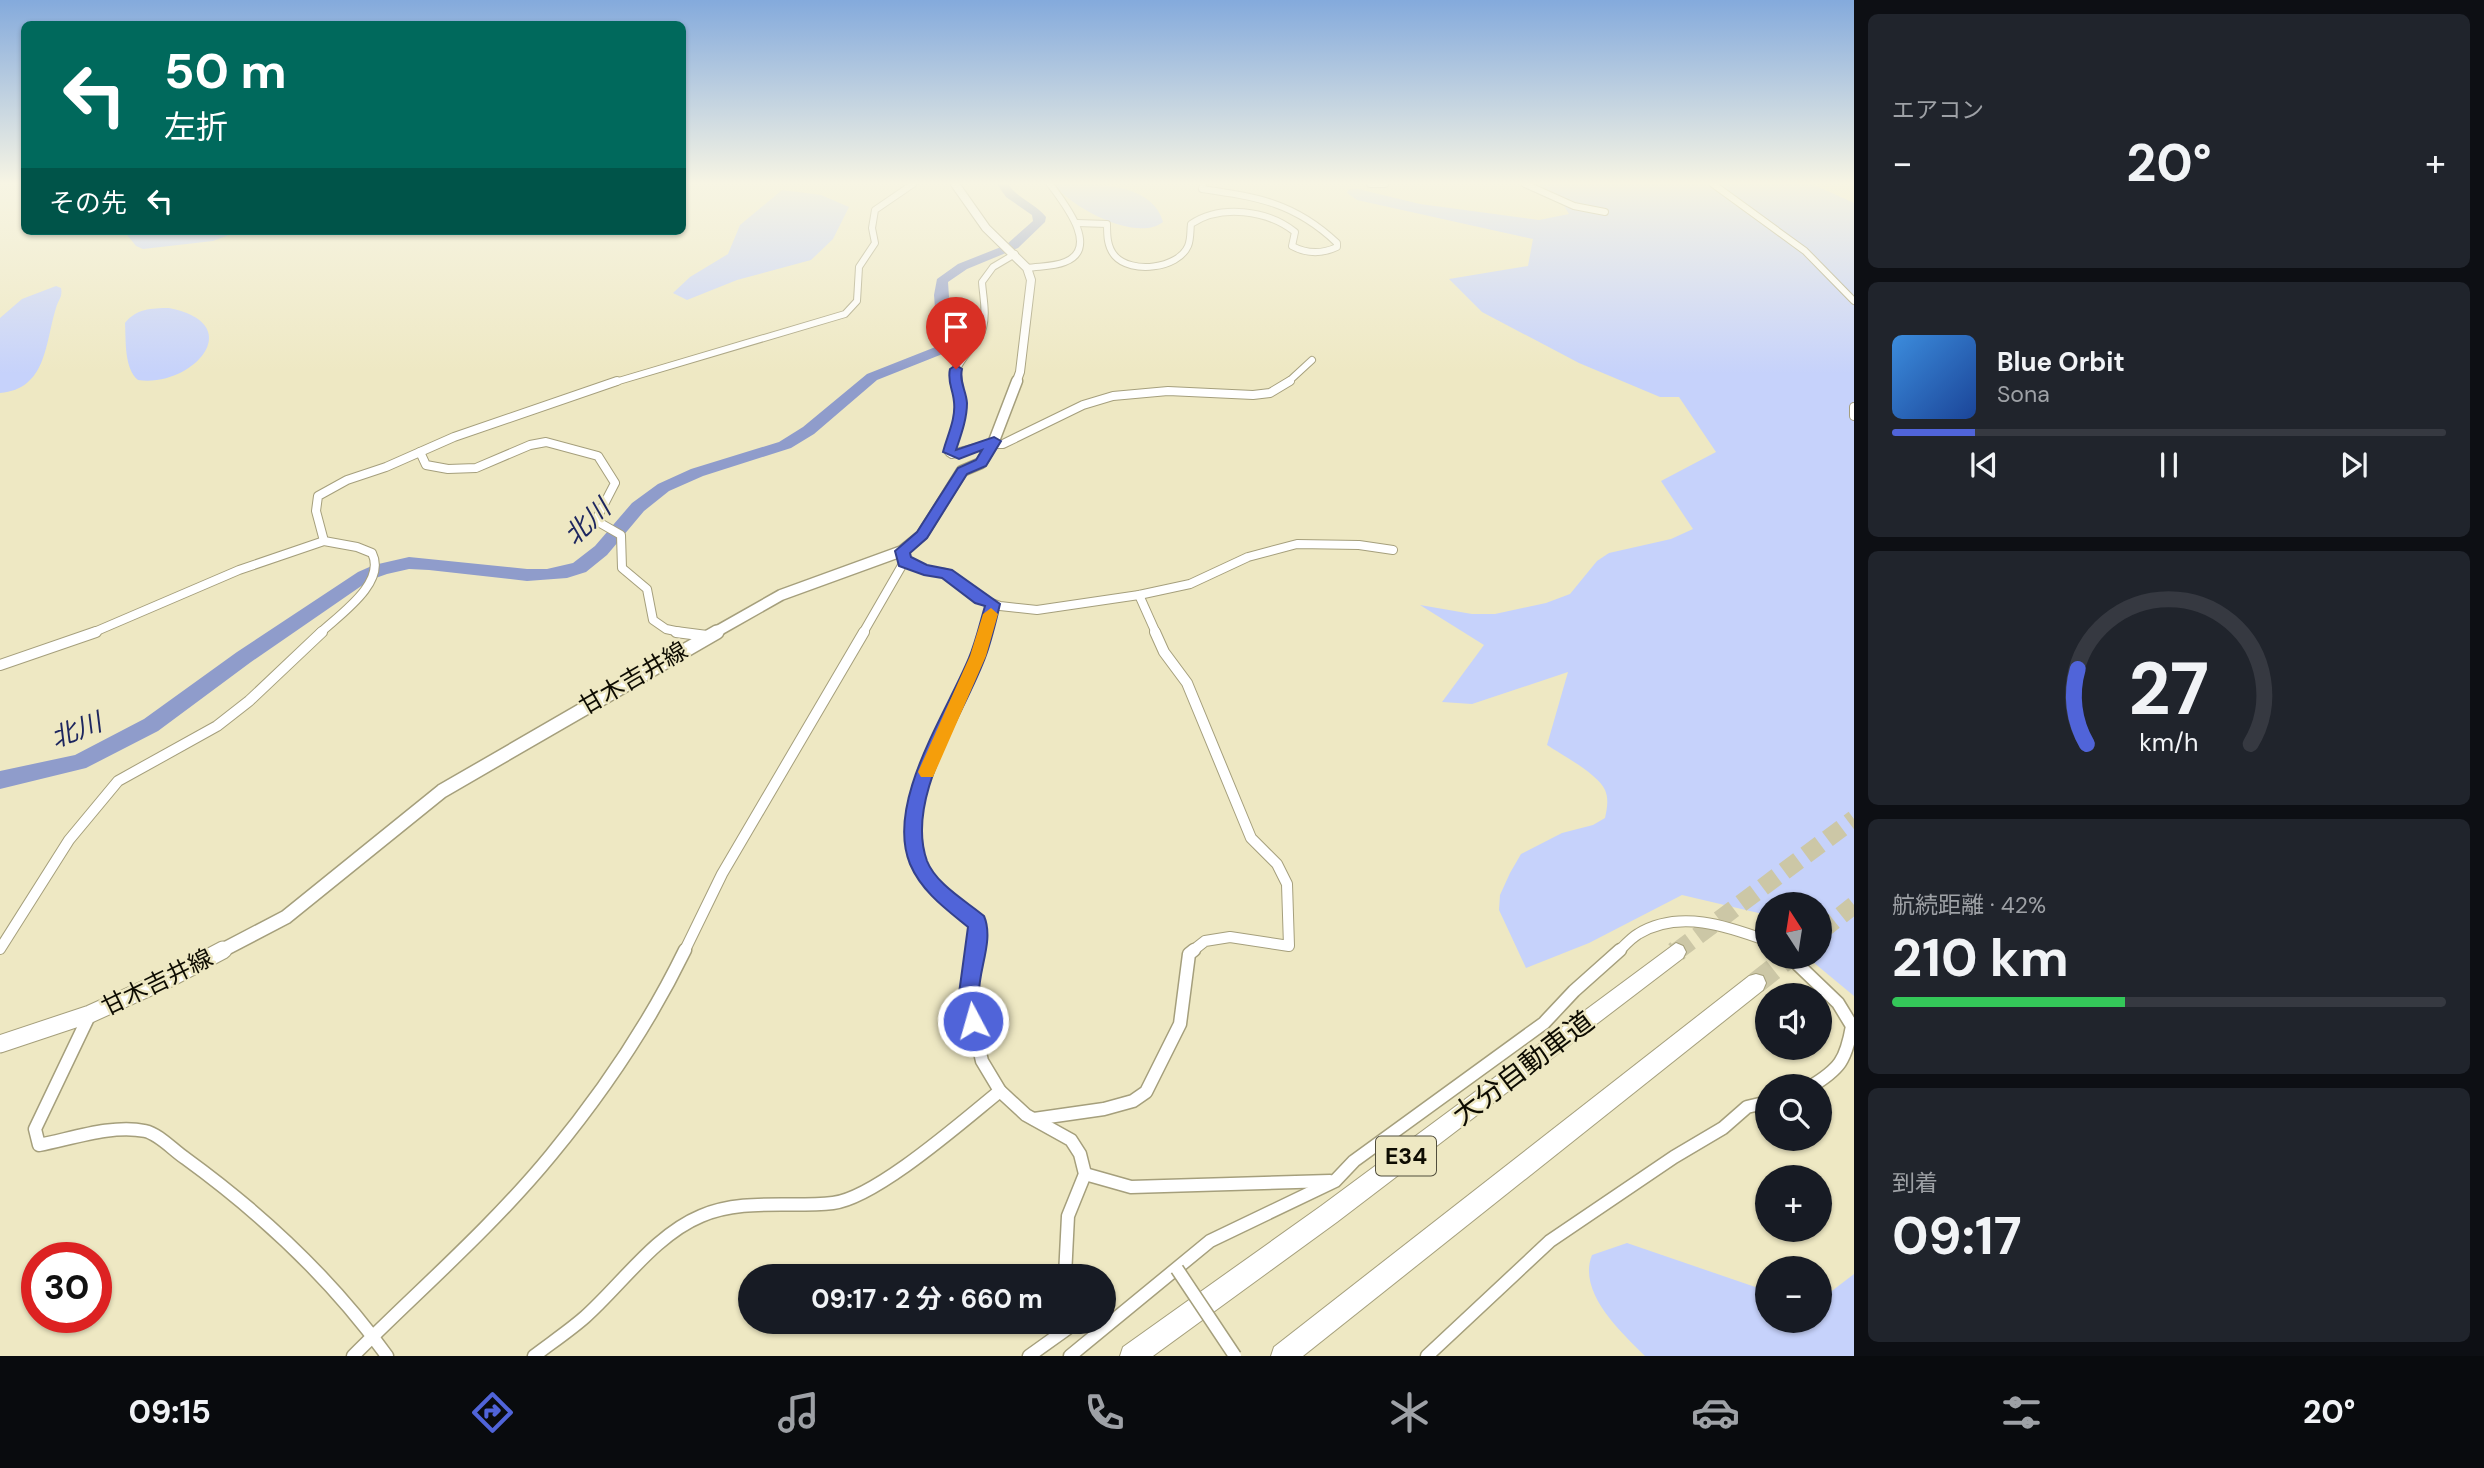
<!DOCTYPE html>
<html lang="ja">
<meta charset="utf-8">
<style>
body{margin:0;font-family:"DM Sans","Noto Sans JP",sans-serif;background:#20242c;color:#f1f3f6;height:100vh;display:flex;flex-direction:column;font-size:26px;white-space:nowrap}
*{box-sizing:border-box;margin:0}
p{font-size:23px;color:#9ea1a6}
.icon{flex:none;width:38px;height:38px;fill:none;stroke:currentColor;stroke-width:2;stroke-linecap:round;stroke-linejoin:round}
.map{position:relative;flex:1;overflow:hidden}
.details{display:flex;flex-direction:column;gap:14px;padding:14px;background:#0d0f14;width:630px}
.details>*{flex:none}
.guide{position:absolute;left:21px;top:21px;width:665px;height:214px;border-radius:10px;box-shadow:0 2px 5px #0004;background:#00695c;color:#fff;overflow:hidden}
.needle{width:46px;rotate:348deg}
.fabs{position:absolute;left:1755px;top:892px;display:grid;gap:14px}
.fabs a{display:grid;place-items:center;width:77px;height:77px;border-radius:50%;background:#171b24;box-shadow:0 2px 5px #0004;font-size:35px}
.speed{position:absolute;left:21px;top:1242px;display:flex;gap:14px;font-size:35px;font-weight:700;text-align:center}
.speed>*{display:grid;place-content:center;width:91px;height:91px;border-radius:50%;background:#171b24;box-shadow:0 2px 5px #0004;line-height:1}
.speed .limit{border:10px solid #d22;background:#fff;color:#111}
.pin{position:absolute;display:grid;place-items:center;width:60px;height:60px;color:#fff;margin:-72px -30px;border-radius:50% 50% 50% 0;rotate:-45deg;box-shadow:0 0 7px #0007}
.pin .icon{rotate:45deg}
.me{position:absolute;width:77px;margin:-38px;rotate:354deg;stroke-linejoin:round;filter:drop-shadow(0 0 5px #0008)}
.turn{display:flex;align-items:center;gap:24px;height:147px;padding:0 28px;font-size:32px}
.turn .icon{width:91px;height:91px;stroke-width:2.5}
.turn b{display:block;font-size:49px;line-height:60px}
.then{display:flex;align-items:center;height:66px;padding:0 28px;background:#0003;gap:14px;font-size:26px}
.big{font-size:52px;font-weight:700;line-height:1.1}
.details .widget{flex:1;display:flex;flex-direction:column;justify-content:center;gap:10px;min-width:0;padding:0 24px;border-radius:10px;background:#20242c}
.details .dial{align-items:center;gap:0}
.dial svg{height:182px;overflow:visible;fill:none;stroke:#363941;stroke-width:7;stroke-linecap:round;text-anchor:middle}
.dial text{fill:#f1f3f6;stroke:none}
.song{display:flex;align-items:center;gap:21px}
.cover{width:84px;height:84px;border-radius:10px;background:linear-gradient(135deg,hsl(210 70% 55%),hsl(220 70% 35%))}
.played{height:7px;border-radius:4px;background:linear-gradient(90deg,#5064d9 15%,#363941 15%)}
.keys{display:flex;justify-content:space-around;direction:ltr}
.heat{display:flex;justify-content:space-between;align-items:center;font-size:38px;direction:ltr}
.charge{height:10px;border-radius:5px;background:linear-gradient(90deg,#34c759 42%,#363941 0)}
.trip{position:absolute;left:738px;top:1264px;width:378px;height:70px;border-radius:35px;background:#171b24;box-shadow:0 2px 5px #0004;font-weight:700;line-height:70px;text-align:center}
.dock{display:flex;height:112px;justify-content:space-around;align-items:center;background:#090b0e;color:#9ea1a6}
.dock .icon{width:49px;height:49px}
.dock .on{color:#5064d9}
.dock b{font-size:32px;color:#f1f3f6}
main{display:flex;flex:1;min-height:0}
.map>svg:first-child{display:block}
</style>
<main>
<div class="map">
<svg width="1854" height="1356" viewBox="0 0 1854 1356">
<rect width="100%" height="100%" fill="#eee8c3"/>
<!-- green -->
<g fill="#c6d2fb">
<path d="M1054,184C1088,184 1152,180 1163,222C1137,243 1070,207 1054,184Z"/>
<path d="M1536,184H1812L1854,203V996L1813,962L1811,957H1820V905H1768L1767,915L1682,895L1589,943L1526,968L1499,910L1500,895L1510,873L1521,854L1562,833L1593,825L1605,818C1607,809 1609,799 1605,790C1598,774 1562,755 1547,745L1568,672L1472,704L1442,702L1484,645L1420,605L1472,614H1495L1546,603L1570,594L1597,561L1609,553L1671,539L1693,529L1661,481L1716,452L1679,397H1660L1579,363L1482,312L1449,279L1528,266L1533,239L1357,200L1347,193L1348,190L1358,189L1420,204L1539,220L1569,214L1557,194Z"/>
<path d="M782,190L821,195L849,207L833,239L811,260L737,280L687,300L673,293L690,277L728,254L740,225Z"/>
<path d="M124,231H239L213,241L143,249L136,246Z"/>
<path d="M56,286L61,288C63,297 58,300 56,308C45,343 47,389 0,393V318L22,299Z"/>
<path d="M169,308C250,324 192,388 138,380C124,369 126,340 125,323C136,309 151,308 169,308Z"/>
<path d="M1627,1243L1767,1291L1768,1321H1820V1300L1854,1274V1356H1645C1621,1332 1577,1292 1592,1255Z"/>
</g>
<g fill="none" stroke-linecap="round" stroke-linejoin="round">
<!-- river -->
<path fill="#8f9ccb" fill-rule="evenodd" d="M997,184H1008C1018,199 1035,203 1046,217L1045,222L1018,248L967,269L948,282L952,341L950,351L877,380L814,434L791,448L703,476L669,491L644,511L607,555L586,572L567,578L527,581L429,570L409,569L387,574L370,580L251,662L158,731L86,768L0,789V771L75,755L144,719L237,652L358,572L374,565L409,557L527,569H547L573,563L595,546L632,503L658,484L691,469L779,442L803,427L867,374L938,346L934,295L937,279L958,264L1006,245L1033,221L1032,215L1006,197Z"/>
<!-- motorway-tunnel-far1 -->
<g stroke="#ccc7a6" stroke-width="18" stroke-dasharray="18 9" stroke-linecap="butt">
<path d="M1820,932L1854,905"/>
<path d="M1676,952L1854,819"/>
</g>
<!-- motorway-tunnel -->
<g stroke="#ccc7a6" stroke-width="22" stroke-dasharray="22 10" stroke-linecap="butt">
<path d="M1676,952L1678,950"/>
<path d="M1756,983L1789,957"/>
</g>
<!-- minor-far3 casing -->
<g stroke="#a59f7c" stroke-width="8">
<g id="minor-far3">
<path d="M1370,184H1385"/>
<path d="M1525,184L1574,206L1605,212"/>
<path d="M1713,184L1805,251L1854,301"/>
<path d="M1077,223L1107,224C1107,235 1107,247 1115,256C1131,274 1178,269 1188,246C1191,239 1190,231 1191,224C1221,204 1267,210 1295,232L1292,246C1307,254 1322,254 1337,247V243C1295,203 1258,197 1202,189L1203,184"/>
<path d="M1027,268C1039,266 1053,267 1065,262C1101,248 1063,202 1050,184"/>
<path d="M612,383L845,314L857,301L859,267L875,243L872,228L875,210L913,184"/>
<path d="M955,383C953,360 978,348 983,328C987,313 983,297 982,282L993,267L1015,254"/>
<path d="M1287,383L1312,360"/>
</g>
</g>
<!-- minor-far2 casing -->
<g stroke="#a59f7c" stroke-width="10">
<g id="minor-far2">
<path d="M954,381C964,410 958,424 949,452L952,454L990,444H1003L1083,405L1113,396L1168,391L1253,395L1270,393L1290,381"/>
<path d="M1854,407V416"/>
<path d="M420,452L426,465L448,469L476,468L530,445L546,442L598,456L615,483L598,516L600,523L621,535L622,568L647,589L653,620L666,629L685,633"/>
<path d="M324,541L316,511L318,496L347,480L386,467L454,437L617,381"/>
<path d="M904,562L924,570L946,573L980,599L1000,606L1037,610L1139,595L1190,584L1248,557L1297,544L1359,545L1393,550"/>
<path d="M1139,595L1156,633"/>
<path d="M92,633L239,570L324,541L357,547L372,553C387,583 339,615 320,633"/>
<path d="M863,633L904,562L902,551"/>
<path d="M985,633L993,604"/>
</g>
</g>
<!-- minor-far1 casing -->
<g stroke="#a59f7c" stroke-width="12">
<g id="minor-far1">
<path d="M676,632L707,636"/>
<path d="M1155,632L1164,652L1187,683L1251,838L1277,864L1287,884L1289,946L1230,937L1205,941L1191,952"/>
<path d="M0,665L96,632"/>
<path d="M0,949L69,840L118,781L217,726L249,701L322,632"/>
<path d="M684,952L722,874L864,632"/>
<path d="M974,952L977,923C960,905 936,893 923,872C884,809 967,694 986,632"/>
<path d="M1618,952C1624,946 1631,938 1638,934C1679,909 1727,926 1768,941"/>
</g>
</g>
<!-- minor casing -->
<g stroke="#a59f7c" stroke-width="15">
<g id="minor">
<path d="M975,950L968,1001L982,1061L1000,1091L1026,1115L1071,1140L1080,1154L1085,1174L1068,1216L1065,1276"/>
<path d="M1790,957L1838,1003L1852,1026C1846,1060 1840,1069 1810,1087"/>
<path d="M89,1016L35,1129L39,1145C71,1139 112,1124 145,1131C159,1134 173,1150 185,1158C262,1214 331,1278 387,1356"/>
<path d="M1034,1119L1104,1109L1133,1101L1146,1092L1180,1024L1189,954L1194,950"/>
<path d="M1085,1174L1131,1187L1330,1181"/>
<path d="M353,1356C419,1290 492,1227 551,1155C603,1092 649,1024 685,950"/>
<path d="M534,1356C551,1343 569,1331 585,1317C621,1285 655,1235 701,1216C743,1198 790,1208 833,1203C876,1198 964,1120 1000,1091"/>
<path d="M1029,1356L1071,1326L1070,1321"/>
<path d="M1070,1356L1210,1241L1335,1181L1354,1161L1544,1023L1574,991L1620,950"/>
<path d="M1427,1356L1550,1241L1674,1157L1723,1128L1747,1107L1768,1102"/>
</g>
</g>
<!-- secondary-far3 casing -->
<g stroke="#a59f7c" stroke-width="10">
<path id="secondary-far3" d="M955,184L986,228L1027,268L1031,280L1020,372L1016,383"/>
</g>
<!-- secondary-far2 casing -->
<g stroke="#a59f7c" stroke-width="13">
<path id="secondary-far2" d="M714,633L781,595L902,551L922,535L962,471L981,463L994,441L1017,381"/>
</g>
<!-- secondary-far1 casing -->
<g stroke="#a59f7c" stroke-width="16">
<path id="secondary-far1" d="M219,952L286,917L442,791L717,632"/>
</g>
<!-- secondary casing -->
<g stroke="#a59f7c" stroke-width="19">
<path id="secondary" d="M0,1044L90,1014L172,977L223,950"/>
</g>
<!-- motorway casing -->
<g stroke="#a59f7c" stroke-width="2">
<g id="motorway">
<path d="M1676,943L1683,946L1686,952L1683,958L1337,1222L1153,1356H1120L1123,1347L1321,1206Z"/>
<path d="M1756,974L1763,976L1766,983L1763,990L1303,1356H1271L1274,1347L1749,976Z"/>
</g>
</g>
<!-- minor-far3 -->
<use href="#minor-far3" stroke="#fff" stroke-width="6"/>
<!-- minor-far2 -->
<use href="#minor-far2" stroke="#fff" stroke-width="8"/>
<!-- minor-far1 -->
<use href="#minor-far1" stroke="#fff" stroke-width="10"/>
<!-- minor -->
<use href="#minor" stroke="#fff" stroke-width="12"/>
<!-- secondary-far3 -->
<use href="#secondary-far3" stroke="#fff" stroke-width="8"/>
<!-- secondary-far2 -->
<use href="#secondary-far2" stroke="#fff" stroke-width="10"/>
<!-- secondary-far1 -->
<use href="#secondary-far1" stroke="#fff" stroke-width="13"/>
<!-- secondary -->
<use href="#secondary" stroke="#fff" stroke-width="17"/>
<!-- motorway -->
<use href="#motorway" fill="#fff" fill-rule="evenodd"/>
<!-- minor-bridge casing -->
<g stroke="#a59f7c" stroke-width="15" stroke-linecap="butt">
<path id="minor-bridge" d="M1177,1269L1235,1356"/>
</g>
<!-- minor-bridge -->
<use href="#minor-bridge" stroke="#fff" stroke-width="12"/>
</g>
<!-- sky -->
<linearGradient id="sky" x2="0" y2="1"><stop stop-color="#84aadc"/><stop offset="0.49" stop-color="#f7f5e4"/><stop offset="1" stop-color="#f7f5e4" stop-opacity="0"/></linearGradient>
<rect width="1854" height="374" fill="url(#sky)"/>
<!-- route -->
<path fill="#5064d9" stroke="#34418d" stroke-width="2" d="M956,365L962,369C959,382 966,390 967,403C967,419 961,435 956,450L994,437L1001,441L986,466L967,474L927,538L910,553L911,557L927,565L952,570L1000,604C996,621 992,638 986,655C965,714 904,797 927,861C936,884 966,901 984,916C995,942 976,973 979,1001C979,1011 984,1018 980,1028L973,1031L966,1028L958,1001L968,927C946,909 922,892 910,864C885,803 946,714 969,658C976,641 980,623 985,606L975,603L942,578L924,575L899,566L895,551L917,532L958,468L976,460L982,450L959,459L943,452C947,436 956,419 954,402C953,389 947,382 950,369Z"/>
<!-- slow -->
<path fill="#f59e0b" d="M991,608L998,614L986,656L933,777H921L918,772L970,656L983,614Z"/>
<g text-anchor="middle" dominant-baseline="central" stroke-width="5" stroke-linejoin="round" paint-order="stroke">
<!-- shield labels -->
<rect fill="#eee8c3" stroke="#514e3c" stroke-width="2" x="1376" y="1136.5" width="60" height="39" rx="5"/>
<g font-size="23" font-weight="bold" fill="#0e0c02">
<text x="1406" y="1156">E34</text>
</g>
<!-- street labels -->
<g font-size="24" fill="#0e0c02" stroke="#eee8c3">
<text transform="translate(633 678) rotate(-30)">甘木吉井線</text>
<text transform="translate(157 982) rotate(-26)">甘木吉井線</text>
</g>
<!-- water labels -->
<g font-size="26" font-style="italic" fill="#1d265f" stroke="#eee8c3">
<text transform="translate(587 522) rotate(-44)">北川</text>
<text transform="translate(76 730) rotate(-21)">北川</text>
</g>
<!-- near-street labels -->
<g font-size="28" fill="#0e0c02" stroke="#eee8c3">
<text transform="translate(1523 1068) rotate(-37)">大分自動車道</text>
</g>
</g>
</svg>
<div class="fabs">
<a><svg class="needle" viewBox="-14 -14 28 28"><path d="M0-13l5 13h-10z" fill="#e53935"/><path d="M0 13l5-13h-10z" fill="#9ea1a6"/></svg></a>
<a><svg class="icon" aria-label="sound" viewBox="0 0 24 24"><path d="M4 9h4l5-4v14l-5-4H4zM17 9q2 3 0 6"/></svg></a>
<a><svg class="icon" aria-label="search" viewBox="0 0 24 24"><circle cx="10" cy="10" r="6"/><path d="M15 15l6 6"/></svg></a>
<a>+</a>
<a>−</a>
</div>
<div class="speed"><div class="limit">30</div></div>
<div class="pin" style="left:956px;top:369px;background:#d93025"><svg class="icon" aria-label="arrive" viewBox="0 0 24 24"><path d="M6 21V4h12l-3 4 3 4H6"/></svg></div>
<svg class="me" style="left:973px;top:1021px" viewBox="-20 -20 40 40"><circle r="17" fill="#5064d9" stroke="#fff" stroke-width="3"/><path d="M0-11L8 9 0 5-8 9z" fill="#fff"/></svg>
<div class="trip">09:17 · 2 分 · 660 m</div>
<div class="guide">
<div class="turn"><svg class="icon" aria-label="left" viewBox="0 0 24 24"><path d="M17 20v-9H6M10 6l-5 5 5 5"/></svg><div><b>50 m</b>左折</div></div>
<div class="then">その先<svg class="icon" aria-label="left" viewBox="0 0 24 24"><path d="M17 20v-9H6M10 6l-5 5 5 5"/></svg></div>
</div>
</div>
<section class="details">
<div class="widget"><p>エアコン</p>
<div class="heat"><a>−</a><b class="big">20°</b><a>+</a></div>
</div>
<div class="widget">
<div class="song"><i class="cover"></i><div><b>Blue Orbit</b><p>Sona</p></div></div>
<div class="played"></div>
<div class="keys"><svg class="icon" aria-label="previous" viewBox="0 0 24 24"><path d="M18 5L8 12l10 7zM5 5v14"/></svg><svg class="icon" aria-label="pause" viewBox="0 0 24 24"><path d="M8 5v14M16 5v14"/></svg><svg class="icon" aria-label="next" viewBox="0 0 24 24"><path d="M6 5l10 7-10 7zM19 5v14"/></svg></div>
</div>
<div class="widget dial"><svg viewBox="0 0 100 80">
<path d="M14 69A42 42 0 1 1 86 69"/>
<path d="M14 69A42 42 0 0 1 10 36" stroke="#5064d9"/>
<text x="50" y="56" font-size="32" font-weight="700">27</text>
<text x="50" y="72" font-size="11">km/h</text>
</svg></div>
<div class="widget"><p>航続距離 · 42%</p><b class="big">210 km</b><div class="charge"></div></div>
<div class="widget"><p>到着</p><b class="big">09:17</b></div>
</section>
</main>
<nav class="dock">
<b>09:15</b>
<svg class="icon on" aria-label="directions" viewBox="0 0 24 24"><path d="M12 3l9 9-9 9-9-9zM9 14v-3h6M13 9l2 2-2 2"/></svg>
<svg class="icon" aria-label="music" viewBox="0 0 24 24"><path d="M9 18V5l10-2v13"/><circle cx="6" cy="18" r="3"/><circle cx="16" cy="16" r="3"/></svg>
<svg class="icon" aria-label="phone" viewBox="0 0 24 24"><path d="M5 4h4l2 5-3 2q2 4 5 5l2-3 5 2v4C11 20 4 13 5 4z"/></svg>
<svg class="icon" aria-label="climate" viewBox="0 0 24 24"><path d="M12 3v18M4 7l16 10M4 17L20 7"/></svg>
<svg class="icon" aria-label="car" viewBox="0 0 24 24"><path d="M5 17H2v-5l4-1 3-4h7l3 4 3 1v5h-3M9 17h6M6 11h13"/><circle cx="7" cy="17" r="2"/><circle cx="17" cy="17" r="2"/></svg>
<svg class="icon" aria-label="filters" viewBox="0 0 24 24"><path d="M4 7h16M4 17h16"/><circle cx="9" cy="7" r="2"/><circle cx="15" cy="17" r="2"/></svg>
<b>20°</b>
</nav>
